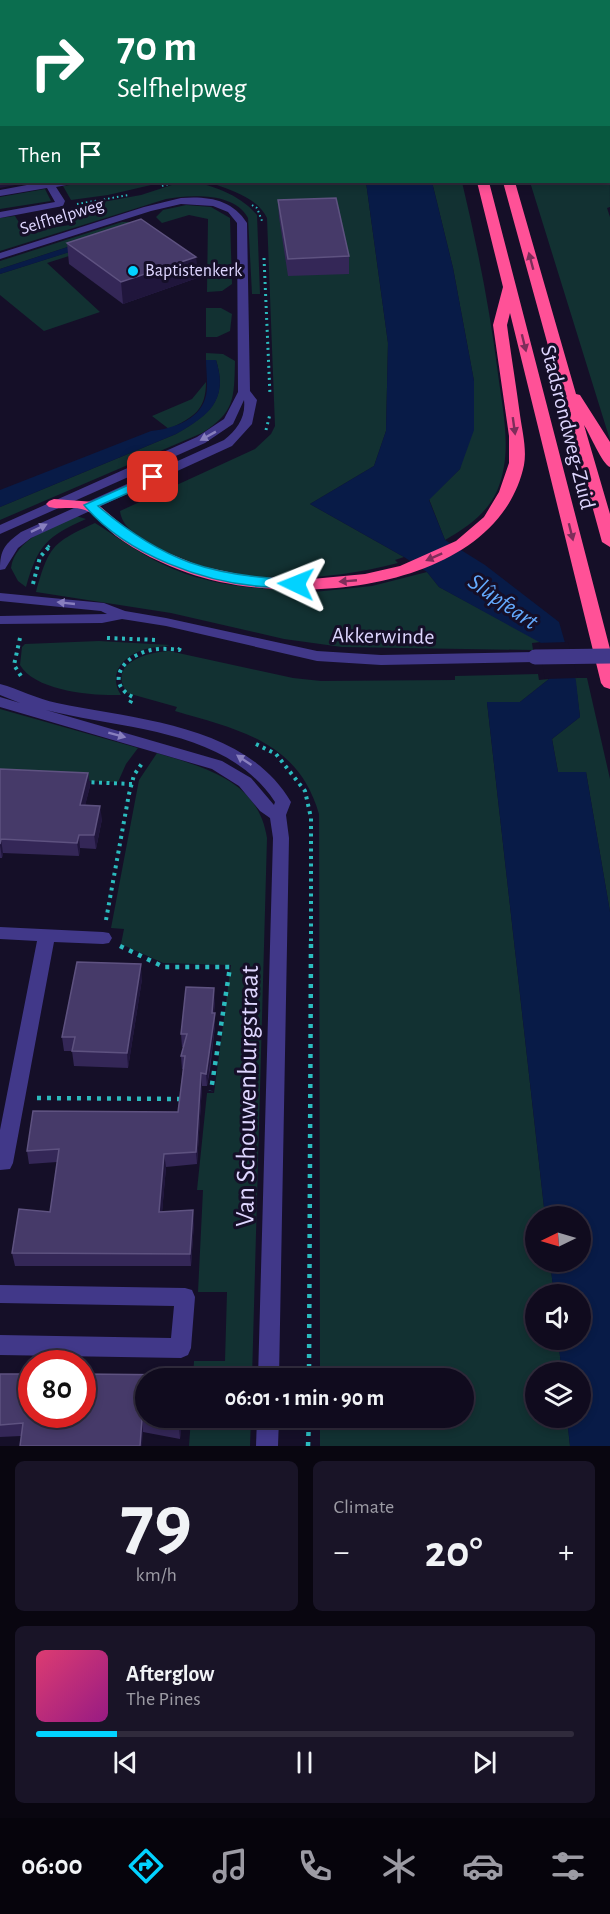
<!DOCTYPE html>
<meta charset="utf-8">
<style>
body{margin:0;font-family:"Alegreya Sans",sans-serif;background:#191427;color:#f1f3f6;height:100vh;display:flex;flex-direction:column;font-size:22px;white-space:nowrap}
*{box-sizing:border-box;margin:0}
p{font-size:20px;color:#9c9ba4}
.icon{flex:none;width:33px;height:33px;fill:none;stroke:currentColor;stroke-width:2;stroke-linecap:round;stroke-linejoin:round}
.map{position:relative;height:1446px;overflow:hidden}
.side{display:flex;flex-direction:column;gap:15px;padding:15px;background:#090610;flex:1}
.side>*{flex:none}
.hud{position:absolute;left:0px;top:0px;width:610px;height:183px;box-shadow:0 3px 9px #0003,0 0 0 2px #302b3c;background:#0b6e4f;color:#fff;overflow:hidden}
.needle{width:39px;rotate:265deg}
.fabs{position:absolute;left:525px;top:1206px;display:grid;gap:12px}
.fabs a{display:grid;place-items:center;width:66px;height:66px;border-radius:50%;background:#100b1e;box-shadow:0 3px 9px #0003,0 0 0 2px #302b3c;font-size:30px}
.speed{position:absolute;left:18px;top:1350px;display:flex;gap:12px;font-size:30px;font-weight:700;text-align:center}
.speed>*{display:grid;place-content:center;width:78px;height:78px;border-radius:50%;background:#100b1e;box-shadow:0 3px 9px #0003,0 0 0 2px #302b3c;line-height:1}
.speed .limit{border:9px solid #d22;background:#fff;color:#111}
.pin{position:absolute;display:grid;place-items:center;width:51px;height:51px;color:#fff;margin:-26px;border-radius:12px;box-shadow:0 3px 9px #0006}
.me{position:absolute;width:66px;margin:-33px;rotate:272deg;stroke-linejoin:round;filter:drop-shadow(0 0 4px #0008)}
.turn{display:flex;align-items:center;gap:21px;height:126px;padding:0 18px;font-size:27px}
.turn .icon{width:78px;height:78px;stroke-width:2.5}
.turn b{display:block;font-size:42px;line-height:51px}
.then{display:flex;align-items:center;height:57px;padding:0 18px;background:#0003;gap:12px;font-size:22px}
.big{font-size:45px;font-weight:700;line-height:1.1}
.side .widget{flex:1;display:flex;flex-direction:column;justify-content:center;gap:9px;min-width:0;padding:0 21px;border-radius:9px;background:#191427}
.side .dial{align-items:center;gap:0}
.dial b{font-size:78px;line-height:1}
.song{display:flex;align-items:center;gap:18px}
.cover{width:72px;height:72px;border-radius:9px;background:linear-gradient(135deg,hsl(340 70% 55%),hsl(310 70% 35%))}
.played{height:6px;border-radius:3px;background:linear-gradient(90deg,#02d2ff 15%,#302b3c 15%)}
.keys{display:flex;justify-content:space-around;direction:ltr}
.heat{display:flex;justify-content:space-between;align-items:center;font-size:33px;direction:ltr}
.side .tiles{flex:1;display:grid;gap:15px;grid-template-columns:1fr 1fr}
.widget:last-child{grid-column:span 2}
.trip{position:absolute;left:135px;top:1368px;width:339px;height:60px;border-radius:30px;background:#100b1e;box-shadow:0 3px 9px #0003,0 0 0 2px #302b3c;font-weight:700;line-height:60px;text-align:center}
.tabs{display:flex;height:96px;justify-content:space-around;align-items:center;background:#06040c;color:#9c9ba4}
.tabs .icon{width:42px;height:42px}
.tabs .on{color:#02d2ff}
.tabs b{font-size:27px;color:#f1f3f6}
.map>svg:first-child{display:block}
</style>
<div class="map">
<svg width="610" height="1446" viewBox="0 0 610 1446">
<rect width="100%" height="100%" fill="#150f28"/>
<!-- green -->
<g fill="#123132">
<path d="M609,23L610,207L607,208L610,217V440L530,182H609Z"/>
<path d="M91,182H164L108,195L71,200L63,186Z"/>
<path d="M181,182C207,181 241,195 257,215L260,294H252L248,218C234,192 191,195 166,199L0,251V218L15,216L25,232L76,224L70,208L141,195Z"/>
<path d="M209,182H366L388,343L386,431L374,466L310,504L404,557L395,560L398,563C316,584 221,588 147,541C135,533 122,527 120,511L255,449L271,434L275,426L267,218C257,197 230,190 209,182Z"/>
<path d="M432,182H462C477,245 490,309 498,374C503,412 513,454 497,491C486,515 467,527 445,540L429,499L460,469L474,381L453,268Z"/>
<path d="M45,189L51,201L0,209V197Z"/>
<path d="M186,205L211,207L230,218L232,284L222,291L207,292L208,219L189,215L162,223L156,217L163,210Z"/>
<path d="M122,222H138L151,230L47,263L100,312L44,331L0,295V274L138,230L114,232L0,269V261Z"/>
<path d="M206,308H221L232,314L230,331L217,337H206Z"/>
<path d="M206,353L223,354L235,361C234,399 235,412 202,433L0,520V507L176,434C207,416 229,401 216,360H206Z"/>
<path d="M206,382C206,411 193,417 169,429L152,416L192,399Z"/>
<path d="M76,516L86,519C46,537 38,545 26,587L18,581L11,568C15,539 53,526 76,516Z"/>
<path d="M95,523C117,537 139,553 162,564C209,587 262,590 313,590L314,592L372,586L427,572L439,587L541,642L532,643L533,650L342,647L284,639L171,613L36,592C49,546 52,543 95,523Z"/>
<path d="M99,641L170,645C163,647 154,647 146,649C124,655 107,673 121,695C93,696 35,691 20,665L22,647L25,644Z"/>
<path d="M169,651L293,678L321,681L455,680V676L538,674L539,680L549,679L520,702H487L545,1216H536V1262H550L554,1294H536V1340H558L562,1372H536V1418H567L570,1446H320V1418H464V1378H320L319,814C298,741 239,730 175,711L177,707L127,693C107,664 146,652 169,651Z"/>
<path d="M575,678H587L610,779V912L586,772H558L552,739L580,717Z"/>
<path d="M0,709L138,748L126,764L118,782L0,779Z"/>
<path d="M157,753C205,768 258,780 267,838L252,1378H193L194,1361H225L227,1292H198L203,1190H197L207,1093H214L231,965L163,963L121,944L124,929L111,928L139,780Z"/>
<path d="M191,1418H251L250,1446H189Z"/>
</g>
<!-- water -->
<g fill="#081b47">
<path d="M366,182H432L453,268L474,381V430L460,469L429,500L445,540L485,565L559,622L576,681L580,717L552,739L558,772H586L610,912V1446H570L567,1418H580V1372H562L558,1340H580V1294H554L550,1262H580V1216H545L487,702H520L549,679L541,643L439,587L427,572L404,557L310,504L374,466L386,431L388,343Z"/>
<path d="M139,230L0,274V269L114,232Z"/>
<path d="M206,360H216C229,401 208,416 176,434L0,507V490L151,431C171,429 198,421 205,399C209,388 206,372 206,360Z"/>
</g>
<!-- pier -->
<path fill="#150f28" d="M568,642L578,678L545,679L539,644L536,643Z"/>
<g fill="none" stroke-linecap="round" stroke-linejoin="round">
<!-- path-far3 -->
<g stroke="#2bbbbe" stroke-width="2" stroke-dasharray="1.5 3" stroke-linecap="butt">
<path d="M537,0L539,2"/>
<path d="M162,186L176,182"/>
<path d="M77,204L129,195"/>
<path d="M252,205L257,208L262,221"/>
</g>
<!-- path-far2 -->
<g stroke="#2bbbbe" stroke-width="3" stroke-dasharray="2 4" stroke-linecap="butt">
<path d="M264,258L270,395"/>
<path d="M266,430L270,414"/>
<path d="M48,547L50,545"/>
</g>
<!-- path-far1 -->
<g stroke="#2bbbbe" stroke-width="4" stroke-dasharray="3 4.5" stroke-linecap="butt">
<path d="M33,584L40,557L50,546"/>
<path d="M20,638L14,665L21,676"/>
<path d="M107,638L157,640"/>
<path d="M130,703L133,697C110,686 117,665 137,655C150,648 165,648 179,650L182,644"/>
<path d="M256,744L276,754L305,791L311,818V941"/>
<path d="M84,782L132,784"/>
<path d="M106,920L129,794L134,775L143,762"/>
</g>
<!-- path -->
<g stroke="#2bbbbe" stroke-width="4.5" stroke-dasharray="4 6" stroke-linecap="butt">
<path d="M120,946L164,967H230L211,1091"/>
<path d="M37,1098L183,1099"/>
<path d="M309,1378L311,940"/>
<path d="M308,1446L309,1418"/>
</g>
<!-- minor -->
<g fill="#413889" fill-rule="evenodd">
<path d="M230,0H240L228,2Z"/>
<rect x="274" y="0" width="8" height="2"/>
<path d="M603,0H610V3L609,2Z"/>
<rect x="0" y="135" width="2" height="6"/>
<path d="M43,182H74L72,184L56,187L65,201L63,206L0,218V212L55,202L47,188L0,196V190Z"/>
<path d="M181,198C207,196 232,199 247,223L250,391L257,400L252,424L232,446L31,538L18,548L5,569L0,570C0,549 5,544 21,532L224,440C237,430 246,417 244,400L233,424L205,443L0,534V525L197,437L224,419L238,392L237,223L228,212L213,206L181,204L151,211L0,259V253L144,207Z"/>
<path d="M0,593L104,603L125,611L166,618L317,651L381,655L535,652L542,657L535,662L381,665L317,661L166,626L122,619L102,623L0,624V616L107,614L101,611L0,601Z"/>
<path d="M0,684C19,689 37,699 57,703C137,720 245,724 291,802L286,815L289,838L279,1378H258L273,838L270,818L260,811L239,786L212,769L0,707V697L20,703L0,695ZM46,710C124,730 226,728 275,802L274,805L251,778L222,761Z"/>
<path d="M0,927L103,932L109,933L112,938L109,943L103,944L54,942L13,1163L10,1169L0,1170V1130L37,941L0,939Z"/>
<path d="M0,1285L185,1288L192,1290L195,1297L191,1348L188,1355L181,1358L0,1355V1335L171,1338L174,1306L0,1303Z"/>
<path d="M257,1418H279L278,1446H256Z"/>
</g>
<!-- highway -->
<g fill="#ff5197" fill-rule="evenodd">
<rect x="431" y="0" width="10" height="2"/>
<rect x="454" y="0" width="10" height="2"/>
<path d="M477,182H489L610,649V689L604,687L601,683L510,313L507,325C511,355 516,385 520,415C522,430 527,449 524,465C497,593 289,609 188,573C163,564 137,552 116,536C107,529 95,513 85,510C73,506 60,510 49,507L46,504L49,501L54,499L95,502L128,530L158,549L200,566L252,577L312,579L365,574L400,566L456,541L484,517L499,492L509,463V436L493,325L503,287Z"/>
<path d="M503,182H515L576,394L580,395L610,442V467C602,464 590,434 584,425L610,514V547L602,542Z"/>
</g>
<!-- minor-bridge -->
<path stroke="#413889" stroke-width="15" d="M535,657L610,656"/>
</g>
<!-- wall -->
<g fill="#342757">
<path d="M278,200L349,256V274L288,276L279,217Z"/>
<path d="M67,243L196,257L197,278L123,304L69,264Z"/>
<path d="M0,769L88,773L90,786L85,805L102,819L96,849L80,848L79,856L3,853L2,858H0Z"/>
<path d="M142,979L128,1068L74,1066L72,1051H64L62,1037Z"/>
<path d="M215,1001L214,1013H215V1026L210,1070L207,1086H202L197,1164L166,1167L162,1212L194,1222L191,1266H15L12,1253L50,1212L57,1162L29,1164L27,1151L178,1112L183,1069H182L181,1056L184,1047H182L181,1034Z"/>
<path d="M0,1374L182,1375L183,1378H146V1418H182L180,1439L143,1432L21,1436L0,1437Z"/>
</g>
<!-- shaded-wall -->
<g fill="#20163c">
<path d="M0,181L15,182V185L0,188Z"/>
<path d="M196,257L197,278L123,304L121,282Z"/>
<path d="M88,773L90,786L82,818L80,805Z"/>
<path d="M100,806L102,819L96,849L94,835Z"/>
<path d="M79,835L80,848L79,856L77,843Z"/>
<path d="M1,839L3,853L2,858L0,845Z"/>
<path d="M141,964L142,979L128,1068L127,1053Z"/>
<path d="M214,988L215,1001L213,1026L212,1013Z"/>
<path d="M215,1013V1026L207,1086L206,1074Z"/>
<path d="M201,1073L202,1086L197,1164L196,1152Z"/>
<path d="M164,1154L166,1167L161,1225L159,1212Z"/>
<path d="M193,1210L194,1222L191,1266L190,1254Z"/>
<path d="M180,1418H182L180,1439L179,1427Z"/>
<path d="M142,1419L143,1432L142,1446H140Z"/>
</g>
<!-- building -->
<g fill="#463a69" stroke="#5e5280" stroke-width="1.5">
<path d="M237,0H245L260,2H237Z"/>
<path d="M0,69H2V78L0,77Z"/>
<path d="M0,94H2V102L0,101Z"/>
<path d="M0,157L2,159V181H0Z"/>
<path d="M336,198L349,256L288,259L278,200Z"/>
<path d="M141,219L196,257L121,282L67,243Z"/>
<path d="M0,769L88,773L80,805L100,806L94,835H79L77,843L1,839L0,844Z"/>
<path d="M77,962L141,964L127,1053L72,1051L75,1037H62Z"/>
<path d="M186,987L214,988L212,1013H215L206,1074L201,1073L196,1152L164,1154L159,1212L193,1210L190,1254L12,1253L19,1209L50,1212L59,1149L27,1151L33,1111L178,1112L185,1056H181L187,1034H181Z"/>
<path d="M0,1374H32V1414H82V1374L182,1375V1378H146V1418H180L179,1427L142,1419L140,1446H20L23,1423L0,1425Z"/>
</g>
<!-- one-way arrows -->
<defs><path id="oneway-solid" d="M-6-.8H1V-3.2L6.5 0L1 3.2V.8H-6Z" transform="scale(1.5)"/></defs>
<g fill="#7e2d5a">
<use href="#oneway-solid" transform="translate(531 261) rotate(-105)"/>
<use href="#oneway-solid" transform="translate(524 343) rotate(76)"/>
<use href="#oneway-solid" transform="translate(514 426) rotate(82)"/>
<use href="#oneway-solid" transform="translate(571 532) rotate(76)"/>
<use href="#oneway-solid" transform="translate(434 557) rotate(156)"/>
<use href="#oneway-solid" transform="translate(348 581) rotate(175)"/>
</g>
<g fill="#887fbe">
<use href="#oneway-solid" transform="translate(208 436) rotate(151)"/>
<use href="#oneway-solid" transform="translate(39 528) rotate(-26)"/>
<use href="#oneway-solid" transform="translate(66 603) rotate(-174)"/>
<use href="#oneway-solid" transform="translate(117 735) rotate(15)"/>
<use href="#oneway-solid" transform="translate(244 760) rotate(-146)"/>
</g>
<!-- route -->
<path fill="#02d2ff" stroke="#0188a6" stroke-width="1.5" d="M153,474L158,475V480L98,506C164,562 211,576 296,580L301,582L303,584L301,587C291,589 279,587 269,587C206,584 126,555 84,505Z"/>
<!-- markers -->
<circle fill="#02d2ff" stroke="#150f28" stroke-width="2" cx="133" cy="271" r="6"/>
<g text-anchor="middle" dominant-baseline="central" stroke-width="6" stroke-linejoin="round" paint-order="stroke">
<!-- far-street labels -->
<g font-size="18" fill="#ded6ff" stroke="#150f28">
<text transform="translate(62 217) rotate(-17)">Selfhelpweg</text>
</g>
<!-- far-poi labels -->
<g font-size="18" fill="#ded6ff" stroke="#150f28" text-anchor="start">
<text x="145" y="271">Baptistenkerk</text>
</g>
<!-- street labels -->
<g font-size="22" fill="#ded6ff" stroke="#150f28">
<text transform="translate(568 427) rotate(76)">Stadsrondweg-Zuid</text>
<text transform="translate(383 636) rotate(1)">Akkerwinde</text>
</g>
<!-- water labels -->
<g font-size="24" font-style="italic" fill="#64abff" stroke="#150f28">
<text transform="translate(503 602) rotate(35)">Slûpfeart</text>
</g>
<!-- near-street labels -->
<g font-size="27" fill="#ded6ff" stroke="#150f28">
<text transform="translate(247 1096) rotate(-89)">Van Schouwenburgstraat</text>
</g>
</g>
</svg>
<div class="fabs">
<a><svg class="needle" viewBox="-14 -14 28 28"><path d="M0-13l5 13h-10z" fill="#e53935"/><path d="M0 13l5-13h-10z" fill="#9c9ba4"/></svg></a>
<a><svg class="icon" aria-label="sound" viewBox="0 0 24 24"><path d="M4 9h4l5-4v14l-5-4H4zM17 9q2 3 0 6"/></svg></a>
<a><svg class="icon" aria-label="layers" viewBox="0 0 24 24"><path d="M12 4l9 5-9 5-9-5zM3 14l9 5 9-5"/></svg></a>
</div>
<div class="speed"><div class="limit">80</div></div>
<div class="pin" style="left:153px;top:477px;background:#d93025"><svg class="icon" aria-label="arrive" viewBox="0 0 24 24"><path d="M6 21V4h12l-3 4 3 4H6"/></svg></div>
<svg class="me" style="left:296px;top:584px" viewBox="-20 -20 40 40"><path d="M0-17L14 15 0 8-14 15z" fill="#02d2ff" stroke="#fff" stroke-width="4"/></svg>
<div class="trip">06:01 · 1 min · 90 m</div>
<div class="hud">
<div class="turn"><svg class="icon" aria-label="right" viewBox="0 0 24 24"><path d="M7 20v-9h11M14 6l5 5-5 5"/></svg><div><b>70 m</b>Selfhelpweg</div></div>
<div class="then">Then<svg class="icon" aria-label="arrive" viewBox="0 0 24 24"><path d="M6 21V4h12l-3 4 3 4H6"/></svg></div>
</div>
</div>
<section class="side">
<div class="tiles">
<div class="widget dial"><b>79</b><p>km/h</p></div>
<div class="widget"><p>Climate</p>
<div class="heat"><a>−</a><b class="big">20°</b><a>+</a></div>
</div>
<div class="widget">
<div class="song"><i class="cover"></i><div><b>Afterglow</b><p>The Pines</p></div></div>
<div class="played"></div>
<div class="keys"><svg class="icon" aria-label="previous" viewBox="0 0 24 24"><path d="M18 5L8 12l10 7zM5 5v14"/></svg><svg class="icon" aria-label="pause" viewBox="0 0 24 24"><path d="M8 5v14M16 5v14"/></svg><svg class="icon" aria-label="next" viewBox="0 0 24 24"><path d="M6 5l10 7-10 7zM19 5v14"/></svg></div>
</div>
</div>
</section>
<nav class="tabs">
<b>06:00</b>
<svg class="icon on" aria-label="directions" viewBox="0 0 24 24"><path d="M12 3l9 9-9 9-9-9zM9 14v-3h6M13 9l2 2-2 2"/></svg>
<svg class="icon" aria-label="music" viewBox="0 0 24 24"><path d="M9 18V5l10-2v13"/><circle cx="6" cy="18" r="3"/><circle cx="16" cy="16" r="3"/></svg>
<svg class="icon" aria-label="phone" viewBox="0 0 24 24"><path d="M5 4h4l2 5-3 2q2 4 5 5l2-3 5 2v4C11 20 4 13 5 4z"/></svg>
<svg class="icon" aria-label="climate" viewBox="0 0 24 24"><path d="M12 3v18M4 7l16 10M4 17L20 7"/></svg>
<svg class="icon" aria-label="car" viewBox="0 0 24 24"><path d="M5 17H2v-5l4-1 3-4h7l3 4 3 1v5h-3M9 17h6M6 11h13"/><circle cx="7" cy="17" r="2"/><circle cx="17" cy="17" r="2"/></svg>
<svg class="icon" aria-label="filters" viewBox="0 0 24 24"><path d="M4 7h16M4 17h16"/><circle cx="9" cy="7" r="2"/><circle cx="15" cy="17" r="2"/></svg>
</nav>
